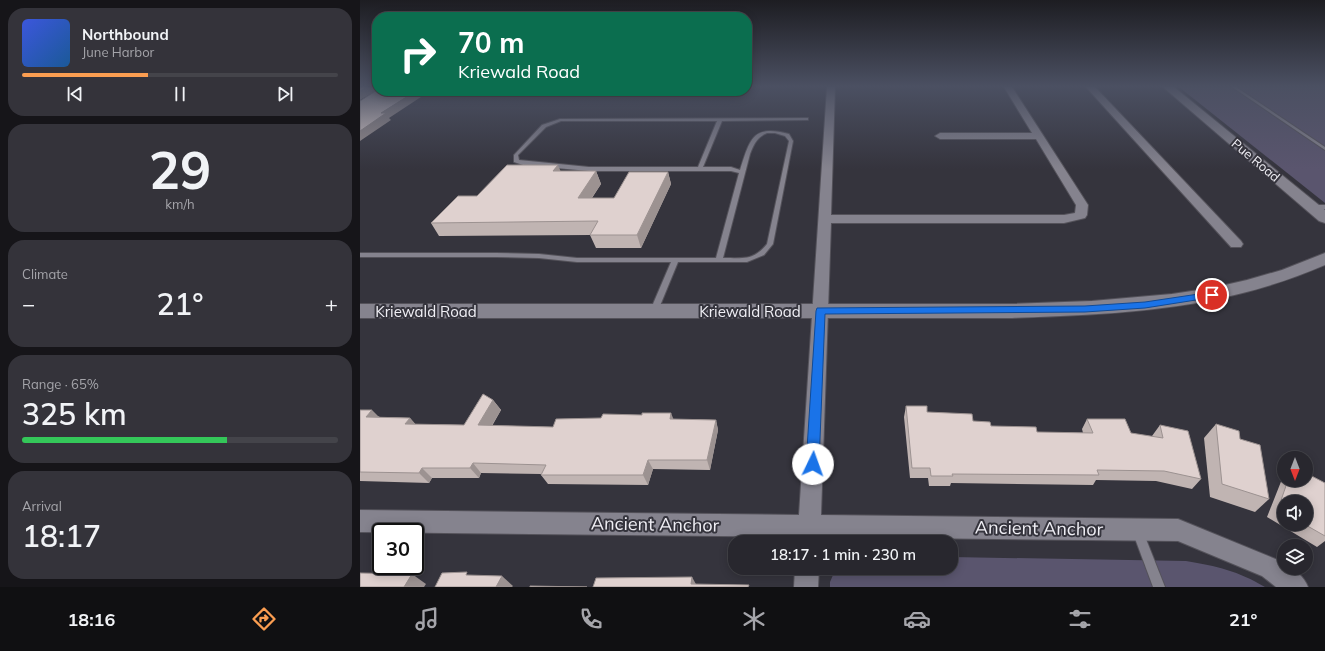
<!DOCTYPE html>
<meta charset="utf-8">
<style>
body{margin:0;font-family:Mulish,sans-serif;background:#34333a;color:#f1f3f6;height:100vh;display:flex;flex-direction:column;font-size:15px;white-space:nowrap}
*{box-sizing:border-box;margin:0}
p{font-size:13px;color:#a5a5aa}
.icon{flex:none;width:22px;height:22px;fill:none;stroke:currentColor;stroke-width:2;stroke-linecap:round;stroke-linejoin:round}
.map{position:relative;flex:1;overflow:hidden}
.details{display:flex;flex-direction:column;gap:8px;padding:8px;background:#161519;width:360px}
.details>*{flex:none}
.top-card{position:absolute;left:12px;top:12px;width:380px;height:84px;border-radius:16px;box-shadow:0 2px 10px #0003,0 0 0 1px #44444a;background:#0b6e4f;color:#fff;overflow:hidden}
.needle{width:26px;rotate:180deg}
.fabs{position:absolute;left:917px;top:451px;display:grid;gap:8px}
.fabs a{display:grid;place-items:center;width:36px;height:36px;border-radius:50%;background:#28272e;box-shadow:0 2px 10px #0003,0 0 0 1px #44444a;font-size:20px}
.speed{position:absolute;left:12px;top:523px;display:flex;gap:8px;font-size:20px;font-weight:700;text-align:center}
.speed>*{display:grid;place-content:center;width:52px;height:52px;border-radius:50%;background:#28272e;box-shadow:0 2px 10px #0003,0 0 0 1px #44444a;line-height:1}
.speed .limit{border:2px solid #111;border-radius:6px;background:#fff;color:#111}
.pin{position:absolute;display:grid;place-items:center;width:34px;height:34px;color:#fff;margin:-17px;border:2px solid #fff;border-radius:50%;box-shadow:0 1px 4px #0007}
.me{position:absolute;width:44px;margin:-22px;rotate:3deg;stroke-linejoin:round;filter:drop-shadow(0 0 3px #0008)}
.turn{display:flex;align-items:center;gap:14px;height:84px;padding:0 20px;font-size:18px}
.turn .icon{width:52px;height:52px;stroke-width:2.5}
.turn b{display:block;font-size:28px;line-height:34px}
.big{font-size:30px;font-weight:600;line-height:1.1}
.details .card{flex:1;display:flex;flex-direction:column;justify-content:center;gap:6px;min-width:0;padding:0 14px;border-radius:16px;background:#34333a}
.details .dial{align-items:center;gap:0}
.dial b{font-size:52px;line-height:1}
.song{display:flex;align-items:center;gap:12px}
.cover{width:48px;height:48px;border-radius:6px;background:linear-gradient(135deg,hsl(230 70% 55%),hsl(210 70% 35%))}
.played{height:4px;border-radius:2px;background:linear-gradient(90deg,#fb9e51 40%,#44444a 40%)}
.keys{display:flex;justify-content:space-around;direction:ltr}
.heat{display:flex;justify-content:space-between;align-items:center;font-size:22px;direction:ltr}
.charge{height:6px;border-radius:3px;background:linear-gradient(90deg,#34c759 65%,#44444a 0)}
.trip{position:absolute;left:368px;top:535px;width:230px;height:40px;border-radius:16px;background:#28272e;box-shadow:0 2px 10px #0003,0 0 0 1px #44444a;font-weight:600;line-height:40px;text-align:center}
.dock{display:flex;height:64px;justify-content:space-around;align-items:center;background:#101012;color:#a5a5aa}
.dock .icon{width:28px;height:28px}
.dock .active{color:#fb9e51}
.dock b{font-size:18px;color:#f1f3f6}
main{display:flex;flex:1;min-height:0}
.map>svg:first-child{display:block}
</style>
<main>
<section class="details">
<div class="card">
<div class="song"><i class="cover"></i><div><b>Northbound</b><p>June Harbor</p></div></div>
<div class="played"></div>
<div class="keys"><svg class="icon" aria-label="previous" viewBox="0 0 24 24"><path d="M18 5L8 12l10 7zM5 5v14"/></svg><svg class="icon" aria-label="pause" viewBox="0 0 24 24"><path d="M8 5v14M16 5v14"/></svg><svg class="icon" aria-label="next" viewBox="0 0 24 24"><path d="M6 5l10 7-10 7zM19 5v14"/></svg></div>
</div>
<div class="card dial"><b>29</b><p>km/h</p></div>
<div class="card"><p>Climate</p>
<div class="heat"><a>−</a><b class="big">21°</b><a>+</a></div>
</div>
<div class="card"><p>Range · 65%</p><b class="big">325 km</b><div class="charge"></div></div>
<div class="card"><p>Arrival</p><b class="big">18:17</b></div>
</section>
<div class="map">
<svg width="965" height="587" viewBox="0 0 965 587">
<rect width="100%" height="100%" fill="#35343d"/>
<!-- green -->
<g fill="#5a556e">
<path d="M819,87H965V203Z"/>
<path d="M591,557L826,561C857,566 878,571 905,587H470V582L476,568H591Z"/>
</g>
<g fill="none" stroke-linecap="round" stroke-linejoin="round">
<!-- service casing -->
<g stroke="#54525a" stroke-width="2">
<g id="service">
<path d="M872,87H876L965,147V150Z"/>
<path d="M446,118H448V120L362,121L343,167H371L380,170C390,139 393,124 429,134L433,141L413,244L404,255L387,262H318L297,313L294,314L290,311L311,262H217L179,258L136,257H0V253H136L179,254L217,258H356L379,173L371,171H229L163,165L154,162V155L182,125L200,119ZM201,121H357L338,167H229L159,160L158,155L186,127ZM407,133H415L425,136L429,141L407,244C393,261 383,258 363,258L390,154C394,144 397,137 407,133Z"/>
<path d="M965,205V209H952L949,207L952,205Z"/>
<path d="M778,528L782,529L805,587H793L773,533L774,529Z"/>
</g>
</g>
<!-- minor casing -->
<g stroke="#54525a" stroke-width="2">
<g id="minor">
<path d="M467,87H475L471,215H704L715,213L716,205L676,139H580L575,136L580,133H672L644,87H652L728,205L727,215L725,218L704,223H471L461,515L818,519L918,560L924,564V568C935,568 944,577 948,587H916L902,576L818,541L461,537L460,542H438V537L0,532V510L439,515Z"/>
<path d="M726,87H735L881,241L883,244L881,247H871Z"/>
<path d="M435,568H459L458,587H434Z"/>
</g>
</g>
<!-- tertiary casing -->
<g stroke="#54525a" stroke-width="2">
<g id="tertiary">
<path d="M803,87H814L965,210V223L959,221Z"/>
<path d="M965,253V265C861,310 763,314 652,318H0V304H652L732,301L812,294L852,288L887,280L922,270Z"/>
</g>
</g>
<!-- service -->
<use href="#service" fill="#85838e" fill-rule="evenodd"/>
<!-- minor -->
<use href="#minor" fill="#85838e" fill-rule="evenodd"/>
<!-- tertiary -->
<use href="#tertiary" fill="#85838e" fill-rule="evenodd"/>
</g>
<!-- wall -->
<g fill="#c0b4b2" fill-rule="evenodd">
<path d="M200,171H236L241,184L232,198H254L308,172L311,184L281,248H236L230,235L79,236L71,223Z"/>
<path d="M133,400L141,410L132,426L193,427L314,419L356,420L358,430L350,470L293,469L288,485L188,484L181,475V474L121,473L119,478H72L69,483L0,481V410L20,417L50,418L55,424L104,425Z"/>
<path d="M546,406L567,412L613,421L631,426L677,432L723,433L722,429L727,419L771,433L793,437L792,436L800,425L841,479L832,489L796,481L736,480L733,485L591,483L590,486H569L568,478H550L544,417Z"/>
<path d="M856,424L880,439L909,499L895,512L850,497L844,438Z"/>
<path d="M924,474V480H946L965,483V541L957,547L907,517ZM924,502L946,524H924Z"/>
</g>
<!-- shaded-wall -->
<g fill="#9c9291">
<path d="M7,87H16L17,90L0,100V91Z"/>
<path d="M56,91H70L29,118L31,120L0,141V131L21,113Z"/>
<path d="M198,165L203,177L193,171Z"/>
<path d="M236,171L241,184L223,211L218,198Z"/>
<path d="M308,172L311,184L281,248L277,235Z"/>
<path d="M133,400L141,410L126,435L118,425Z"/>
<path d="M12,410L22,420L6,417Z"/>
<path d="M311,413L315,423L310,419Z"/>
<path d="M50,418L59,428L45,424Z"/>
<path d="M356,420L358,430L350,470L347,460Z"/>
<path d="M288,460L293,469L288,485L283,475Z"/>
<path d="M113,463L121,473L119,478L110,468Z"/>
<path d="M62,468L72,478L69,483L59,473Z"/>
<path d="M52,574L66,584L64,587H44Z"/>
<path d="M142,576L153,586L152,587H136Z"/>
<path d="M332,577L337,586L331,584Z"/>
</g>
<!-- building -->
<g fill="#dfd1cf" stroke="#9c9291">
<path d="M0,87H7L0,91Z"/>
<path d="M17,90V91H56L21,113H26L0,131V101Z"/>
<path d="M147,165H198L193,171H236L218,198H254L269,172H308L277,235H230L238,221L71,223L98,196H117Z"/>
<path d="M123,394L133,400L118,425L193,427L196,419L241,418L243,414L282,415V413H311L310,419L356,420L347,460H288L283,475H181L186,465L113,463L110,468H62L59,473L0,472V410H12L6,417L50,418L45,424L104,425Z"/>
<path d="M546,406H567V412L612,414L613,421L630,422L631,426L676,427L677,432L733,433L727,419H765L771,433L803,438L800,425L828,431L841,479L804,471L737,470L739,475L592,474L593,476H571L570,468H552Z"/>
<path d="M856,424L879,431L880,439L900,445L909,499L862,484Z"/>
<path d="M946,473L965,483V536L944,524H946V502H924V512L918,509L928,480H946Z"/>
<path d="M107,572L106,575L142,576L136,587H75L82,573Z"/>
<path d="M0,573L52,574L44,587H0Z"/>
<path d="M332,577L331,584L389,585L388,587H233L236,578Z"/>
<path d="M170,586L227,587H170Z"/>
</g>
<!-- sky -->
<linearGradient id="sky" x2="0" y2="1"><stop stop-color="#1d1d22"/><stop offset="0.51" stop-color="#4b5062"/><stop offset="1" stop-color="#4b5062" stop-opacity="0"/></linearGradient>
<rect width="965" height="169" fill="url(#sky)"/>
<!-- route -->
<path fill="#1a73e8" stroke="#114b97" d="M852,292L856,295L855,297L785,308L725,312L465,314L459,464L457,468L453,470L448,468L446,464L456,311L457,308L725,306L785,302Z"/>
<g text-anchor="middle" dominant-baseline="central" stroke-width="4" stroke-linejoin="round" paint-order="stroke">
<!-- far-street labels -->
<g font-size="13" fill="#f0eff5" stroke="#35343d">
<text transform="translate(896 160) rotate(40)">Pue Road</text>
</g>
<!-- street labels -->
<g font-size="15" fill="#f0eff5" stroke="#35343d">
<text x="66" y="311">Kriewald Road</text>
<text x="390" y="311">Kriewald Road</text>
</g>
<!-- near-street labels -->
<g font-size="18" fill="#f0eff5" stroke="#35343d">
<text transform="translate(295 524) rotate(1)">Ancient Anchor</text>
<text transform="translate(679 528) rotate(1)">Ancient Anchor</text>
</g>
</g>
</svg>
<div class="fabs">
<a><svg class="needle" viewBox="-14 -14 28 28"><path d="M0-13l5 13h-10z" fill="#e53935"/><path d="M0 13l5-13h-10z" fill="#a5a5aa"/></svg></a>
<a><svg class="icon" aria-label="sound" viewBox="0 0 24 24"><path d="M4 9h4l5-4v14l-5-4H4zM17 9q2 3 0 6"/></svg></a>
<a><svg class="icon" aria-label="layers" viewBox="0 0 24 24"><path d="M12 4l9 5-9 5-9-5zM3 14l9 5 9-5"/></svg></a>
</div>
<div class="speed"><div class="limit">30</div></div>
<div class="pin" style="left:852px;top:295px;background:#d93025"><svg class="icon" aria-label="arrive" viewBox="0 0 24 24"><path d="M6 21V4h12l-3 4 3 4H6"/></svg></div>
<svg class="me" style="left:453px;top:464px" viewBox="-20 -20 40 40"><circle r="19" fill="#fff"/><path d="M0-13L10 11 0 6-10 11z" fill="#1a73e8"/></svg>
<div class="trip">18:17 · 1 min · 230 m</div>
<div class="top-card">
<div class="turn"><svg class="icon" aria-label="right" viewBox="0 0 24 24"><path d="M7 20v-9h11M14 6l5 5-5 5"/></svg><div><b>70 m</b>Kriewald Road</div></div>
</div>
</div>
</main>
<nav class="dock">
<b>18:16</b>
<svg class="icon active" aria-label="directions" viewBox="0 0 24 24"><path d="M12 3l9 9-9 9-9-9zM9 14v-3h6M13 9l2 2-2 2"/></svg>
<svg class="icon" aria-label="music" viewBox="0 0 24 24"><path d="M9 18V5l10-2v13"/><circle cx="6" cy="18" r="3"/><circle cx="16" cy="16" r="3"/></svg>
<svg class="icon" aria-label="phone" viewBox="0 0 24 24"><path d="M5 4h4l2 5-3 2q2 4 5 5l2-3 5 2v4C11 20 4 13 5 4z"/></svg>
<svg class="icon" aria-label="climate" viewBox="0 0 24 24"><path d="M12 3v18M4 7l16 10M4 17L20 7"/></svg>
<svg class="icon" aria-label="car" viewBox="0 0 24 24"><path d="M5 17H2v-5l4-1 3-4h7l3 4 3 1v5h-3M9 17h6M6 11h13"/><circle cx="7" cy="17" r="2"/><circle cx="17" cy="17" r="2"/></svg>
<svg class="icon" aria-label="filters" viewBox="0 0 24 24"><path d="M4 7h16M4 17h16"/><circle cx="9" cy="7" r="2"/><circle cx="15" cy="17" r="2"/></svg>
<b>21°</b>
</nav>
